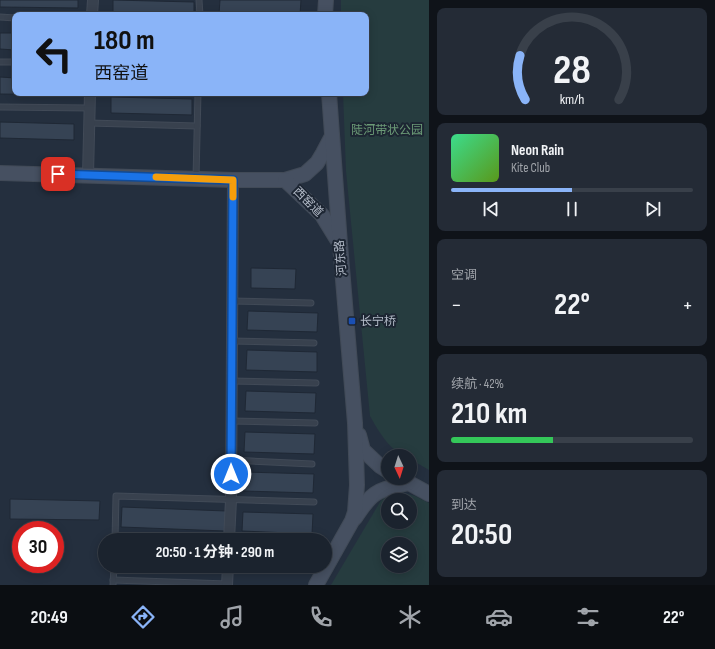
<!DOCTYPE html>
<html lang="zh">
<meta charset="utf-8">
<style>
body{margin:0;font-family:"Sofia Sans Condensed","Noto Sans SC",sans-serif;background:#242b36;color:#f1f3f6;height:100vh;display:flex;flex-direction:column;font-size:15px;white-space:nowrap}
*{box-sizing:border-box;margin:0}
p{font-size:13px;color:#a0a4aa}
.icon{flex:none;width:22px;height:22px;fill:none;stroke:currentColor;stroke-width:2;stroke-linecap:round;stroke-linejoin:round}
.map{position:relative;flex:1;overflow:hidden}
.panel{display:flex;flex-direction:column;gap:8px;padding:8px;background:#0f1319;width:286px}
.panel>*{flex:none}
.hud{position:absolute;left:12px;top:12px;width:357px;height:84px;border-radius:8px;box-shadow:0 2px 10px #0003,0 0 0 1px #39404a;background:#8ab4f8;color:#111;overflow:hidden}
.needle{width:26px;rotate:176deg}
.buttons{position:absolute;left:381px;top:449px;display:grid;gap:8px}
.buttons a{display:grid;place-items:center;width:36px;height:36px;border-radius:50%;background:#1b232e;box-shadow:0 2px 10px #0003,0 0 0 1px #39404a;font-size:20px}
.speed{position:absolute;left:12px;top:521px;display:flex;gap:8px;font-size:20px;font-weight:700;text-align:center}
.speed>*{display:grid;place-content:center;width:52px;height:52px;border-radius:50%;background:#1b232e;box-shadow:0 2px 10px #0003,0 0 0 1px #39404a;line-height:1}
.speed .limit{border:6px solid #d22;background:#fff;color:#111}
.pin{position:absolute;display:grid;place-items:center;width:34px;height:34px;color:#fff;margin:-17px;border-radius:8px;box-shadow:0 2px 6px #0006}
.me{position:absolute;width:44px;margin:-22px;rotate:0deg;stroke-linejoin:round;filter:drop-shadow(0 0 3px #0008)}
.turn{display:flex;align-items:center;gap:14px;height:84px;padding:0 16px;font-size:18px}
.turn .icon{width:52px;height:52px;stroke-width:2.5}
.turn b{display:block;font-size:28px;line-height:34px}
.big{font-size:30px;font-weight:700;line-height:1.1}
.panel .widget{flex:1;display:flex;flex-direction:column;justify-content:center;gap:6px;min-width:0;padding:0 14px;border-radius:8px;background:#242b36}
.panel .dial{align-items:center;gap:0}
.dial svg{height:104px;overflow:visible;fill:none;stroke:#39404a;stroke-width:7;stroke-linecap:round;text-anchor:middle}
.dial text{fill:#f1f3f6;stroke:none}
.song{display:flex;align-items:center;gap:12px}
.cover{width:48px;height:48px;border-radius:6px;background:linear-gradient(135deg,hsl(150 70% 55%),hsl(90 70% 35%))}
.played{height:4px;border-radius:2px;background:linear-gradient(90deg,#8ab4f8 50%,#39404a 50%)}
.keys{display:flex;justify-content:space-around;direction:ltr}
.heat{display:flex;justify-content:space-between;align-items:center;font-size:22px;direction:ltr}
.charge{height:6px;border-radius:3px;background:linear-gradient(90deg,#34c759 42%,#39404a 0)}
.trip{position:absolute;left:98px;top:533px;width:234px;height:40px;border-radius:20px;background:#1b232e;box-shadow:0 2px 10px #0003,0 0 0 1px #39404a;font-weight:700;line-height:40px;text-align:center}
.menu{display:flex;height:64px;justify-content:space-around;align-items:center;background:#0b0e12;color:#a0a4aa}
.menu .icon{width:28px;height:28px}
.menu .current{color:#8ab4f8}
.menu b{font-size:18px;color:#f1f3f6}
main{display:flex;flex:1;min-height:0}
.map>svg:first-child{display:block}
</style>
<main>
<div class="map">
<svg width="429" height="585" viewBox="0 0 429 585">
<rect width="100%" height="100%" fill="#242f3e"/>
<!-- green -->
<g fill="#263c3f" fill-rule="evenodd">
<path d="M341,0H429V470L410,459V456C392,456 378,430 370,416L346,171L343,93H366V15H341Z"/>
<path d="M401,492L415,496L429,503V585H331L380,502L388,494ZM388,500H410V522H388ZM388,544H410V566H388Z"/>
</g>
<!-- building -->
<g fill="#364354" stroke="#1f2835">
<path d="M0,0H78V8L0,7Z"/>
<path d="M113,0L194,2V15H113Z"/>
<path d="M220,0H301L300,15L219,14Z"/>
<path d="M0,33H15V50L0,49Z"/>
<path d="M0,77L15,78V93H75V95L0,94Z"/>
<path d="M111,97L192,99V115L111,113Z"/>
<path d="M0,122L74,124V140L0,138Z"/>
<path d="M251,268L296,269L295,289L251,288Z"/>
<path d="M248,311L318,313L317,332L247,330Z"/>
<path d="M247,350L317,352V372L246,370Z"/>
<path d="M246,391L316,393L315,413L245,411Z"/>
<path d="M245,432L315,434L314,454L244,452Z"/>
<path d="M244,472L314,474L313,493L243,491Z"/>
<path d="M10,499L100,501L99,520L10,519Z"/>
<path d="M122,507L226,511L225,531L121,527Z"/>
<path d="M243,512L313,514L312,534L242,531Z"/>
<path d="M120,566H224L223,573L120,568Z"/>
</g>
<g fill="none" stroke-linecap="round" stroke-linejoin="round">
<!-- lane casing -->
<g stroke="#414a57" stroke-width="7">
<g id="lane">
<path d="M199,0L200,15"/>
<path d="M0,17L15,18"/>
<path d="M0,62H15"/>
<path d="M0,107L90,108"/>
<path d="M89,123L197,126"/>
<path d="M196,178L198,93"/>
<path d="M232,301L311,303"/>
<path d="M232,341L314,343"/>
<path d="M231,381L316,383"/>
<path d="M231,421L315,423"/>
<path d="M231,460L312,464"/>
<path d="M115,540L116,496L314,502"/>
<path d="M113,580L227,584"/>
<path d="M113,585L114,566"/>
</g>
</g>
<!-- street casing -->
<g stroke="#414a57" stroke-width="12">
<g id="street">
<path d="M92,15L93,0"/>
<path d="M88,175L90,93"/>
<path d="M229,540L231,500L233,180"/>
<path d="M227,585L228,566"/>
</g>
</g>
<!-- secondary casing -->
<g stroke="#414a57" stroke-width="16">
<g id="secondary">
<path d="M325,15L326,0"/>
<path d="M0,173L233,180H285L305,174L317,163L323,153L332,136"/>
<path d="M285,180L322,215L338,241"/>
<path d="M359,435L363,450L380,466L388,471"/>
<path d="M400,478L429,494"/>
<path d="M355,518C373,490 377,491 408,483"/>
<path d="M316,585L352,521L355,512L357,485L355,423L340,244L329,93"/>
</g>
</g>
<!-- lane -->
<use href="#lane" stroke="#38414e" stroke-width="5"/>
<!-- street -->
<use href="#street" stroke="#38414e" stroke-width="10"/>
<!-- secondary -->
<use href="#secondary" stroke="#465061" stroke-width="14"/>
</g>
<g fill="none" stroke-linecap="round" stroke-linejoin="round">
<!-- route casing -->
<g stroke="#114b97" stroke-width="10">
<path id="route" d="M58,174L233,180L231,474"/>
</g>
<!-- route -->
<use href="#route" stroke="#1a73e8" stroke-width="7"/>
<!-- slow -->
<path stroke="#f59e0b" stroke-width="7" d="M156,177L233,180V197"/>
</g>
<!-- markers -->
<rect fill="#1a4fb4" stroke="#1d2633" stroke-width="1.5" x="348" y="317" width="8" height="8" rx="2"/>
<g text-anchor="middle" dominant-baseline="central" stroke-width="4" stroke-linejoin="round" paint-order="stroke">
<!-- park labels -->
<g font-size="12" fill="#6b9a76" stroke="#1d2633">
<text x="387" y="130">陡河带状公园</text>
</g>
<!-- street labels -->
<g font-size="12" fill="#b4bcc9" stroke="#1d2633">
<text transform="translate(308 202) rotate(45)">西窑道</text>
<text transform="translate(341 258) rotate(-95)">河东路</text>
</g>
<!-- poi labels -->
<g font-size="12" fill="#b4bcc9" stroke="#1d2633" text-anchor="start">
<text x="360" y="321">长宁桥</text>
</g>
</g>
</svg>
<div class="buttons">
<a><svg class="needle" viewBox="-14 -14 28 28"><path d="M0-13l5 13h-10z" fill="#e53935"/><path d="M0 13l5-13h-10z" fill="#a0a4aa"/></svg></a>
<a><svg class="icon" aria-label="search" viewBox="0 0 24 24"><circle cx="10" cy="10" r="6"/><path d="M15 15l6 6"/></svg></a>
<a><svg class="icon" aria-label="layers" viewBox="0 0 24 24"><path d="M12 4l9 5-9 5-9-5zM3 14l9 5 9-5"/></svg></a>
</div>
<div class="speed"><div class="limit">30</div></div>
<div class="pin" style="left:58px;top:174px;background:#d93025"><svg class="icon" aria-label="arrive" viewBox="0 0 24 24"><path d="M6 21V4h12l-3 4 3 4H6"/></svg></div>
<svg class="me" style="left:231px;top:474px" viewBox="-20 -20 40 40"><circle r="17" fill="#1a73e8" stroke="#fff" stroke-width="3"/><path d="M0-11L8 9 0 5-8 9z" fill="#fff"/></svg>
<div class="trip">20:50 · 1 分钟 · 290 m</div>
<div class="hud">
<div class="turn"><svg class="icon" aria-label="left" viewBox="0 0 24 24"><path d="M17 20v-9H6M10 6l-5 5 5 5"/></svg><div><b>180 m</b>西窑道</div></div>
</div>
</div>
<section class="panel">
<div class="widget dial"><svg viewBox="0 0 100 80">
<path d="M14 69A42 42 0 1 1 86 69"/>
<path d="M14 69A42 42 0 0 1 10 35" stroke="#8ab4f8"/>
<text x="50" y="56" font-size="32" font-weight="700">28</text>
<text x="50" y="72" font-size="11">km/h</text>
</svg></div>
<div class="widget">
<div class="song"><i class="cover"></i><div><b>Neon Rain</b><p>Kite Club</p></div></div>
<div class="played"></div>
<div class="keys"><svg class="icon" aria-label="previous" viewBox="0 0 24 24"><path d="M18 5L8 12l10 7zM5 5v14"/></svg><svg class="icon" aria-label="pause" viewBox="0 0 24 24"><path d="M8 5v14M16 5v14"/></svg><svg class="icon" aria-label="next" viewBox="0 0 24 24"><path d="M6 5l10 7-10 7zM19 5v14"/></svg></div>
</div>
<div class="widget"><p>空调</p>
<div class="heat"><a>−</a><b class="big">22°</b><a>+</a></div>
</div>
<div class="widget"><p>续航 · 42%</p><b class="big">210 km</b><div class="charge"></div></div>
<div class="widget"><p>到达</p><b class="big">20:50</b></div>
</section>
</main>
<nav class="menu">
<b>20:49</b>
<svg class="icon current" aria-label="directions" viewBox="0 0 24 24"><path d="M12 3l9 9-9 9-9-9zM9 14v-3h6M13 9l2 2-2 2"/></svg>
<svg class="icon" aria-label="music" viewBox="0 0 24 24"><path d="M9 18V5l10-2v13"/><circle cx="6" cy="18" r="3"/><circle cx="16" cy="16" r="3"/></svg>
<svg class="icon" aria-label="phone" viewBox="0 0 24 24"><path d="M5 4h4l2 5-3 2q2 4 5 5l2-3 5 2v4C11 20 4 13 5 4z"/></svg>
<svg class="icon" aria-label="climate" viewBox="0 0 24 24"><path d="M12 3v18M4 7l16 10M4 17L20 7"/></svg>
<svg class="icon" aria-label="car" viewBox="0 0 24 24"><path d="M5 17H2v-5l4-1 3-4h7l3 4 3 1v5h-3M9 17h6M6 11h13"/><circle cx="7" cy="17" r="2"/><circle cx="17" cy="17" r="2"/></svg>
<svg class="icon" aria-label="filters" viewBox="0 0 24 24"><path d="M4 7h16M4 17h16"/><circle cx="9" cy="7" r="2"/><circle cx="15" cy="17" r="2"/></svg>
<b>22°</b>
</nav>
